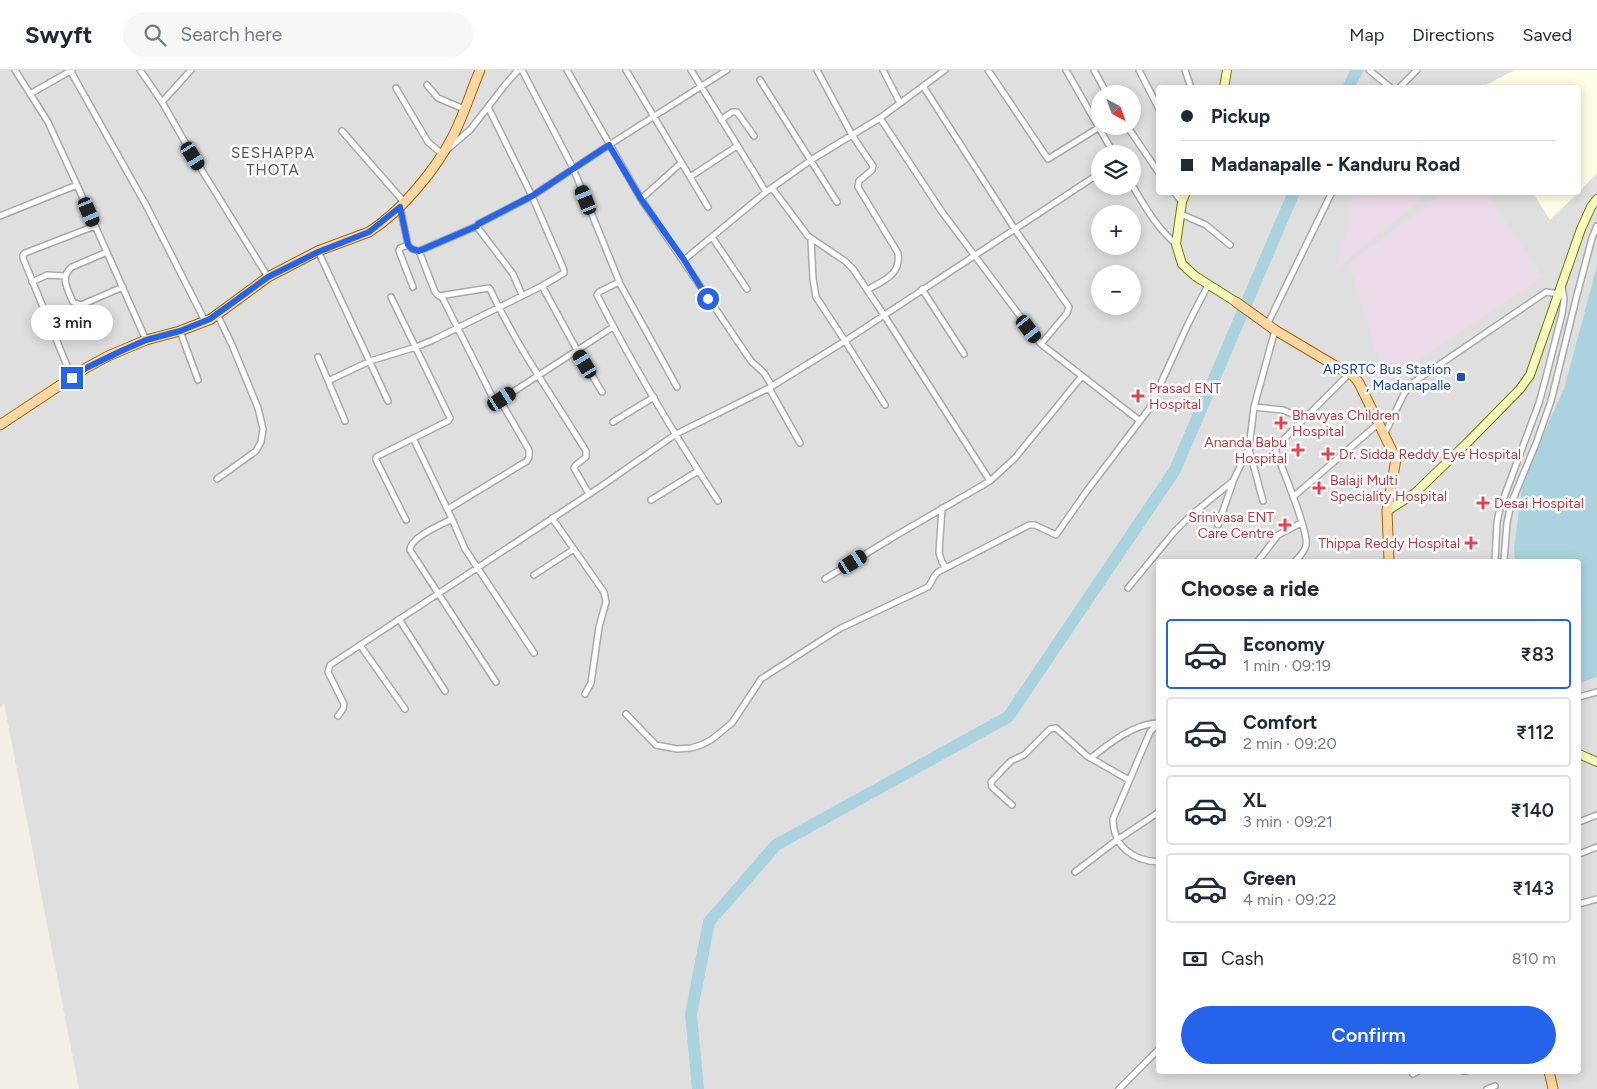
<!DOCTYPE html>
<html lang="en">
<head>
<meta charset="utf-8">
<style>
	:root { --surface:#fff; --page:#f6f6f7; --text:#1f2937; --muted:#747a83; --line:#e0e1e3; --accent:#2563eb }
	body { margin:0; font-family:Figtree,sans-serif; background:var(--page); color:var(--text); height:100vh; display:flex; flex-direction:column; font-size:19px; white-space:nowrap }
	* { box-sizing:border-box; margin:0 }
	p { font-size:16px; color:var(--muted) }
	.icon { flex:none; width:28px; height:28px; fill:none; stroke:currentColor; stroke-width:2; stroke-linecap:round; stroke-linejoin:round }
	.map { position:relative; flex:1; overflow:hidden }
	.drawer { position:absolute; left:1156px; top:489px; width:425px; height:515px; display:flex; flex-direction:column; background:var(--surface); border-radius:5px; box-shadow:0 2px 12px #0003 }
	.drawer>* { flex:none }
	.guide { position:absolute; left:1156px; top:15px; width:425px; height:110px; border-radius:5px; box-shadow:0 2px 12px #0003; display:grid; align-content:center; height:110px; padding:0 25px; background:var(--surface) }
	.needle { width:32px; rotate:139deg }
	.buttons { position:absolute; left:1091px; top:15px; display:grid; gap:10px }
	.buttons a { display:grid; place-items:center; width:50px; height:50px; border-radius:50%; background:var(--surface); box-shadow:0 2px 12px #0003; font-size:25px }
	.end { position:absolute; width:22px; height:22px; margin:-11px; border:6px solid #2563eb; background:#fff; box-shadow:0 0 0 2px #fff }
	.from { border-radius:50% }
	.bubble { position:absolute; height:35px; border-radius:18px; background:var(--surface); box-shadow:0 2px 12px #0003; font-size:16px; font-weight:600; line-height:35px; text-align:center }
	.car { position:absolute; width:15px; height:30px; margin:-15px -8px; border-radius:6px; box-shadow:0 0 4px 1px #0007; background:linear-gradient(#222 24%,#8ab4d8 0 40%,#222 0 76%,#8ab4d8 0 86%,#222 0) }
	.guide b { display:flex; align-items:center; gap:18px; height:48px; font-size:19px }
	.guide b+b { border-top:1px solid var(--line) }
	.guide i { width:12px; height:12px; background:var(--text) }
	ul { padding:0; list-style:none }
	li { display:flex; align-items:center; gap:15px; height:70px; margin:0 10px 8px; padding:0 15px; border:2px solid var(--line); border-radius:5px }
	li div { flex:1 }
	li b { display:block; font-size:19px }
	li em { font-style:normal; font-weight:600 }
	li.active { border-color:var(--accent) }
	li>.icon { width:45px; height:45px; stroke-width:1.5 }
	h2 { padding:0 25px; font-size:22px; line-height:60px }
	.pay { display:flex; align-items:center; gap:12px; height:55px; padding:0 25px; font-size:19px }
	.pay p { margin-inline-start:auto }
	.primary-button { display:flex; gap:10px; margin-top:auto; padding:10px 25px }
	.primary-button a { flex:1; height:58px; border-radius:30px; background:var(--accent); color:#fff; font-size:20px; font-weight:600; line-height:58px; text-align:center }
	header { display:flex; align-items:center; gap:30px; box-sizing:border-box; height:70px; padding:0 25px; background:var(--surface); border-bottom:1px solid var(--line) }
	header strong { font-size:24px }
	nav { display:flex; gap:28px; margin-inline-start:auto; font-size:18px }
	.search { width:350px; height:45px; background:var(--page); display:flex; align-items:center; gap:12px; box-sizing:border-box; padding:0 18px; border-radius:28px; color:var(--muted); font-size:19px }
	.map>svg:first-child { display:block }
	.residential { fill:#e0dfdf; fill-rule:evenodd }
	.industrial { fill:#ebdbe8 }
	.education { fill:#ffffe5 }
	.water { fill:#aad3df }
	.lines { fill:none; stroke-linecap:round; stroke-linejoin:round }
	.river { stroke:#aad3df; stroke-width:12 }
	.street-casing { stroke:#a9a9a9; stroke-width:8 }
	.secondary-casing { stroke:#707d05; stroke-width:10 }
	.primary-casing { stroke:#a06b00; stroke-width:11 }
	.street { stroke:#fff; stroke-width:5 }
	.secondary { stroke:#f7fabf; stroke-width:8 }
	.primary { stroke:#fcd6a4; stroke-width:9 }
	.route { stroke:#2563eb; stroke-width:6 }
	.transit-dot { fill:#1a4fb4; stroke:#fff; stroke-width:2 }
	.health-dot { fill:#e0444e; stroke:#fff; stroke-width:2 }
	.labels { text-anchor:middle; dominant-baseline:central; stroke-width:5; stroke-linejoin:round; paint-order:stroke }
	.transit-label { font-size:14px; fill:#164399; stroke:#fff; text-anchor:end }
	.health-label { font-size:14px; fill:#be3a42; stroke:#fff; text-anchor:start }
	.neighbourhood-label { font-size:15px; letter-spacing:1px; fill:#555; stroke:#fff }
</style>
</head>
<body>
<header>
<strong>Swyft</strong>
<div class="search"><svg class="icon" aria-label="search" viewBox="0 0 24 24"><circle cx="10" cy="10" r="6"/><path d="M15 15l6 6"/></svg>Search here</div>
<nav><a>Map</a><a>Directions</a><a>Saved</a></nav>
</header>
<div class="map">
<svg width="1597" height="1019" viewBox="0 0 1597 1019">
	<rect width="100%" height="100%" fill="#f2efe9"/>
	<!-- residential -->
	<path class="residential" d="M0,0h1597v1019h-1518l-75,-386 -4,5zM1159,18h420v104h-420zM1100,24h32v32h-32zM1100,84h32v32h-32zM1100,144h32v32h-32zM1100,204h32v32h-32zM1159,491h420v510h-420z"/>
	<!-- industrial -->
	<path class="industrial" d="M1446,122l40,1 56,84 -156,105 -37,-119z
		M1352,123h76l-93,77 14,-46z"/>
	<!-- education -->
	<path class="education" d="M1515,0h82v103l-18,19v-104l-97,-1z
		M1533,123h45l-28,27z"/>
	<!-- water -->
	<path class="water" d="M1597,196v411l-18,6v-122h-64l-1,-13 9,-69 41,-90z"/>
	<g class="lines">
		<!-- river -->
		<path class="river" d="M1348,18l9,-18
			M698,1019l-7,-75 18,-92 67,-77 232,-128 167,-247 119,-278"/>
		<defs>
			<path id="street" d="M15,0l33,52 29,63
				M70,0l77,137 58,114
				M140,0l22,32
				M191,0l-29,32 31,54 75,121
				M522,0l51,98 46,113v1l-20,10 -2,3c36,71 77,139 121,206
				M567,0l74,129
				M626,0l82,137
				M691,0l75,122 45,-32 69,-42 65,-48
				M817,0l35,65 21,31 -1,4 -13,11 -1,6 40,66c3,22 -14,27 -31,37
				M883,0l17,33
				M988,0l60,89 50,-31
				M1066,0l48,84
				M1094,0l13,24
				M1139,0l20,39
				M1185,0l6,18
				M1369,0l22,18
				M760,10l77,122
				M427,15l11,13 26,11
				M923,16l91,142 55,79 -2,6 -26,31
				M396,18l32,54 14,12
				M1399,18l18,-18
				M30,24l42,-24
				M880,48l62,94 99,132 99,77
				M721,50l11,-8h5l17,24
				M1127,56l32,47
				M342,61l62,71
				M448,79l22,-19 35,-45 13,-15
				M681,93l-40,36 110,162 13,12 8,13
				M690,107l47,-31
				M1132,115c14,23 24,42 44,59
				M772,118l36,48 37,25 8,8 31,46 106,166
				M1174,122l8,10
				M400,137l8,38 4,4 7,2 58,-25
				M1181,144l25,11 24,20
				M0,146l77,-31 69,155
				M712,167l35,52
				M811,170l2,39 3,18 29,44 40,64
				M408,175l-8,3 -1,3 14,36
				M318,181l70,150
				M419,181l16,41 4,4 50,-8 1,1c26,56 64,110 96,162v6l-10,8 -2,3 15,26
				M107,182l-35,15c-13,10 -4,23 1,35l8,3 42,-18
				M684,190l82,-68
				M32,212l15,-7 18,1
				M619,212l58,105
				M542,216l35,64 25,42
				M922,219l42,65
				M522,225l-9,-21 -35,-46v-4l54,-28 77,-51 118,-75
				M391,227l59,121 -2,3 -72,36v3l30,60
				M442,227l50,99 2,3 8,2
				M1268,253l64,-131
				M180,261l18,49
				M318,287l27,64
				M72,308l-49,-120v-3l2,-2 70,-27
				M328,311l42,-20 46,-14 17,-7 109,-54 22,-13v-3l-32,-74 -44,-89
				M769,318l31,55
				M1254,337l29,3 21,9
				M613,352l41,-25
				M1384,365l20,-41 7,-10 135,-92 13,2
				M413,368l39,81 13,30 69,104
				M1249,379l14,52
				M217,409l39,-28 5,-9 2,-13 -5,-21 -26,-63 -15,-31
				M1293,427l86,-74
				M651,430l47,-29
				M942,438l-3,45 3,9 4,6
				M448,439l79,-48 2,-4v-7l-25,-43 -2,-4v-4l111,-72
				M552,448l52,74 2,10 -7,25 -8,56 -6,11
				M452,449c-11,6 -42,18 -42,31l86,132
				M1218,455l15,-43
				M1258,491l20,-26 23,-12
				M1295,491c4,-4 10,-9 11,-16 3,-13 -24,-77 -30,-93v-5l73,-73
				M1495,491l2,-39 3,-14 39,-105 7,-26 16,-63 2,-15 -2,-12
				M1504,491l3,-38 4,-19 26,-63 14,-40 26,-106 15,-57 5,-12
				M534,505l40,-26
				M825,509l70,-43 95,-55 25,-23 67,-82
				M1128,518l47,-57 15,-15 43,-35 16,-33 5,-41 21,-77
				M399,549l46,72
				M360,575l45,64
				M1579,627l18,-5
				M626,644l30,31 21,4 14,-1 10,-3 10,-5 21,-17 29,-44 78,-50 89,-42c4,-4 4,-10 10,-15l91,-47h6l21,10 30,-43 63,-83 40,-87 19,-37
				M338,646l5,-7 1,-5 -16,-32 2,-7 273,-180 73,-51 93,-46 76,-47 255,-168
				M1159,652l-9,10 -37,87c0,27 20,42 46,43
				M1091,688c19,-15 42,-34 67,-35
				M1012,735l-20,-18 -1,-5 20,-21 13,-6 26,-26 6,-1 31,28 42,24
				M1579,752l18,-7
				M1579,784l18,-7
				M1075,802l42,-32 42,-28
				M1579,834l18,-5
				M1464,1001h3
				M1413,1004l5,-3
				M1119,1019l40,-40
				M1487,1019l8,-3"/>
			<path id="secondary" d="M1224,18l3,-18
				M1186,122l-4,10 -6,42 6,20 13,12 41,26
				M1387,441l28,-18 52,-50 53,-54 10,-14 51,-146 10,-22 6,-8
				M1579,684l18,8"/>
			<path id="primary" d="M1236,232l39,28 74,44 4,1 6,8 37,76 -9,52 2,50
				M0,355l86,-57 22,-12 38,-16 34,-9 31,-12 57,-42 50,-26 51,-19c33,-21 68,-64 85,-98 10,-20 17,-43 26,-64
				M1549,1001l4,18"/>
		</defs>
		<!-- street casing -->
		<use href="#street" class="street-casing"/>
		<!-- secondary casing -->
		<use href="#secondary" class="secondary-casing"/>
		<!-- primary casing -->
		<use href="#primary" class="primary-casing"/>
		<!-- street -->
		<use href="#street" class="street"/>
		<!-- secondary -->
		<use href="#secondary" class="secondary"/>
		<!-- primary -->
		<use href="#primary" class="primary"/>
	</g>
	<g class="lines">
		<!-- route -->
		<path class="route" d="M72,308l14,-10 35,-17 25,-11 34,-9 30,-12 58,-42 50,-25 51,-20 31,-25 8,38 4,4 7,2 58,-25 1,-2 54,-28 77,-51 32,54 43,61 24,39"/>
	</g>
	<!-- markers -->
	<rect class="transit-dot" x="1456" y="302" width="10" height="10" rx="2.5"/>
	<g class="health-dot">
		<path d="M1135.5 318.5h5v5h5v5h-5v5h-5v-5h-5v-5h5z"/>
		<path d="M1278.5 345.5h5v5h5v5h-5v5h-5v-5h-5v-5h5z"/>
		<path d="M1295.5 372.5h5v5h5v5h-5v5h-5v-5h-5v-5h5z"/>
		<path d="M1325.5 376.5h5v5h5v5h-5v5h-5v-5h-5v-5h5z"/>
		<path d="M1316.5 410.5h5v5h5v5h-5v5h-5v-5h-5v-5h5z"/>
		<path d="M1480.5 425.5h5v5h5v5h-5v5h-5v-5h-5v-5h5z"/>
		<path d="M1282.5 447.5h5v5h5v5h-5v5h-5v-5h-5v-5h5z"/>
		<path d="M1468.5 465.5h5v5h5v5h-5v5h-5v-5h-5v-5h5z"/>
	</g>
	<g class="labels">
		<!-- transit labels -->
		<g class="transit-label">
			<text x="1451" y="299">APSRTC Bus Station<tspan x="1451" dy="16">, Madanapalle</tspan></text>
		</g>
		<!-- health labels -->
		<g class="health-label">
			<text x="1149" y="318">Prasad ENT<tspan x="1149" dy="16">Hospital</tspan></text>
			<text x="1292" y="345">Bhavyas Children<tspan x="1292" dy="16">Hospital</tspan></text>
			<text x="1287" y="372" text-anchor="end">Ananda Babu<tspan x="1287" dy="16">Hospital</tspan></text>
			<text x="1339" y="384">Dr. Sidda Reddy Eye Hospital</text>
			<text x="1330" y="410">Balaji Multi<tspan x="1330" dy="16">Speciality Hospital</tspan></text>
			<text x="1494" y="433">Desai Hospital</text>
			<text x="1274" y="447" text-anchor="end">Srinivasa ENT<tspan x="1274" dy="16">Care Centre</tspan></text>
			<text x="1460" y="473" text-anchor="end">Thippa Reddy Hospital</text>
		</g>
		<!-- neighbourhood labels -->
		<g class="neighbourhood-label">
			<text x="273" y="83">SESHAPPA<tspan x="273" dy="17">THOTA</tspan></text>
		</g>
	</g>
</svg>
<div class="buttons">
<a><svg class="needle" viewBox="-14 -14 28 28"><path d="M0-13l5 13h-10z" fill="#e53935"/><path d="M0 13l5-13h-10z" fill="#747a83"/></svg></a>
<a><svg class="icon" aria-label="layers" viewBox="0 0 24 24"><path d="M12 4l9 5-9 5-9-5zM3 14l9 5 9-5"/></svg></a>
<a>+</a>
<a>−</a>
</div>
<i class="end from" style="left:708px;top:229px"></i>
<i class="end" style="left:72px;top:308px"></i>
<div class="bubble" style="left:31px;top:235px;width:82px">3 min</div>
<i class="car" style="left:193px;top:86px;rotate:148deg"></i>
<i class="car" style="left:586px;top:130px;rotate:338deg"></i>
<i class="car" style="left:89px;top:142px;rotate:157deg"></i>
<i class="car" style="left:1029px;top:259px;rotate:143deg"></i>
<i class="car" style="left:585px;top:294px;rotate:329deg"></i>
<i class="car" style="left:502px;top:329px;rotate:57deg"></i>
<i class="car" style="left:853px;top:492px;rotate:58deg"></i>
<div class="guide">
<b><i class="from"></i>Pickup</b>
<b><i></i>Madanapalle - Kanduru Road</b>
</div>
<section class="drawer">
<h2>Choose a ride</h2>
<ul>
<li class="active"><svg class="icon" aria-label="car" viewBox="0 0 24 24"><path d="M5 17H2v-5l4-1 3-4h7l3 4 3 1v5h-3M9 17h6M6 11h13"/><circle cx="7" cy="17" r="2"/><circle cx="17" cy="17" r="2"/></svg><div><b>Economy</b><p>1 min · 09:19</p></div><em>₹83</em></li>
<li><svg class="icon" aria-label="car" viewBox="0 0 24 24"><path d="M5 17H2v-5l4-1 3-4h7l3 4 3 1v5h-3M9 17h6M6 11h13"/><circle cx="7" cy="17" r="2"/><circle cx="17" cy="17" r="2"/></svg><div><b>Comfort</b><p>2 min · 09:20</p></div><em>₹112</em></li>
<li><svg class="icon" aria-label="car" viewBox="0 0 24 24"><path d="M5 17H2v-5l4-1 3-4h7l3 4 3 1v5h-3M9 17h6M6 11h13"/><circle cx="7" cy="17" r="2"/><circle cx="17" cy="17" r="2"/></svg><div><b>XL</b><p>3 min · 09:21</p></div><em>₹140</em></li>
<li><svg class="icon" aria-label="car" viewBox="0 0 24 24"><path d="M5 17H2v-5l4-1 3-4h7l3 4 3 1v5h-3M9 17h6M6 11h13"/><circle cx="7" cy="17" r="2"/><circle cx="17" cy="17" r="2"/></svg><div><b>Green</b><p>4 min · 09:22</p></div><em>₹143</em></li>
</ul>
<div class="pay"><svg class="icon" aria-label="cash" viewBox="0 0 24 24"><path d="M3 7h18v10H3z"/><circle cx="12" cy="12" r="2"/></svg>Cash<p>810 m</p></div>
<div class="primary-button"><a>Confirm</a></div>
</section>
</div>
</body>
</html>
